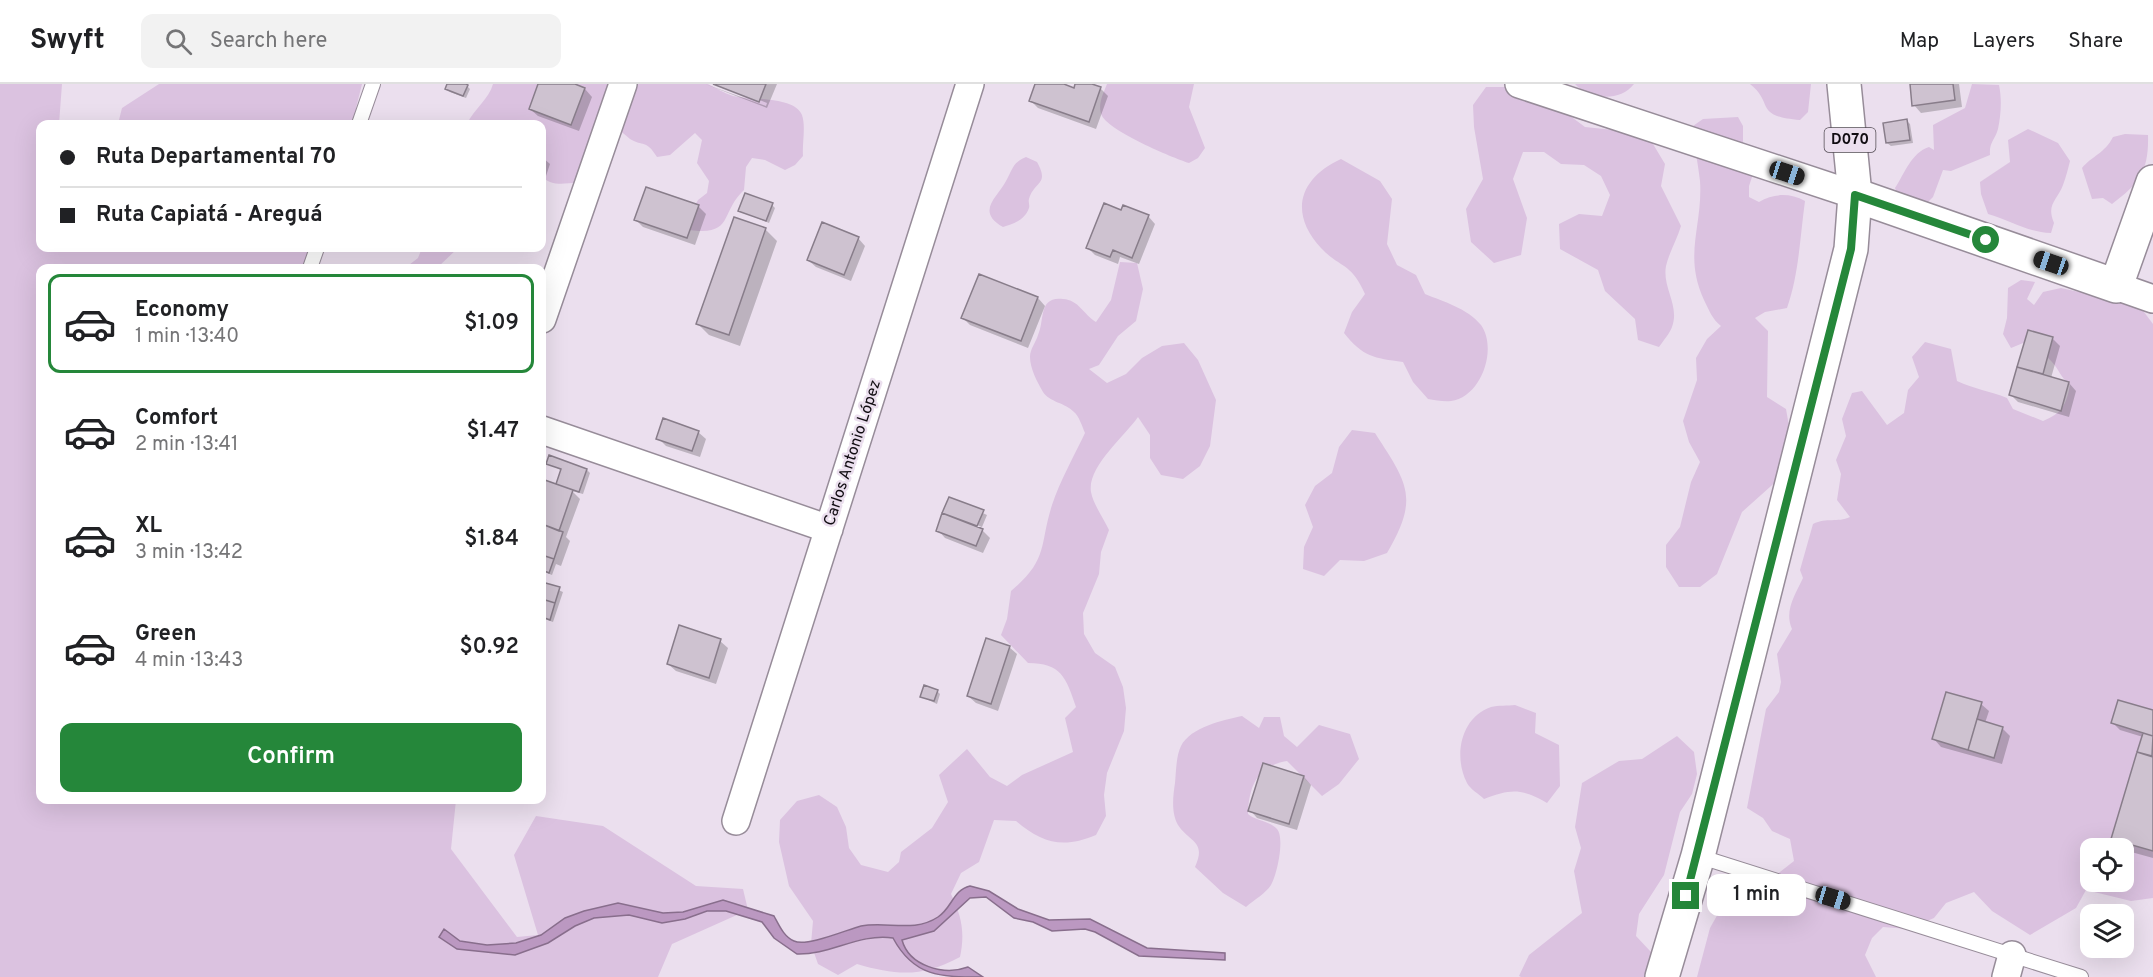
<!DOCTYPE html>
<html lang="en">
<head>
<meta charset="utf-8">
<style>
	:root { --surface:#fff; --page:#f2f2f2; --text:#202124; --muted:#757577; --line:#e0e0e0; --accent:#25873a }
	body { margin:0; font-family:Overpass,sans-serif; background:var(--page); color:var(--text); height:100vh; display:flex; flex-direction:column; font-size:22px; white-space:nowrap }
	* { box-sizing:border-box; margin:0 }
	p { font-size:20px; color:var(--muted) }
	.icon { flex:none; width:33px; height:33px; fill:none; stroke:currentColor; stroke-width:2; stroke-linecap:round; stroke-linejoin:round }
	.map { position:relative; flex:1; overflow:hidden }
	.drawer { position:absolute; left:36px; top:180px; width:510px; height:540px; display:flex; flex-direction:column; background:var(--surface); border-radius:12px; box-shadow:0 6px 24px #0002 }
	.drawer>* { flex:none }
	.top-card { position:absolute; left:36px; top:36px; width:510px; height:132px; border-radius:12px; box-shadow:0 6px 24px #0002; display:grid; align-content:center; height:132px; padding:0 24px; background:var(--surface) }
	.tools { position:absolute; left:2080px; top:754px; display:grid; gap:12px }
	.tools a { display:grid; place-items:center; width:54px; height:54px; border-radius:12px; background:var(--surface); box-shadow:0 6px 24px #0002; font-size:30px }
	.end { position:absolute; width:27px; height:27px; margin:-14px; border:8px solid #25873a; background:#fff; box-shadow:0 0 0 3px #fff }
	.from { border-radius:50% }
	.bubble { position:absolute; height:42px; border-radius:12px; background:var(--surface); box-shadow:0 6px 24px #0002; font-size:20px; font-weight:600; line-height:42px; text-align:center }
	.car { position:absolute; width:18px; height:36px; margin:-18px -9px; border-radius:8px; box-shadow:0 0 4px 2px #0007; background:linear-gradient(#222 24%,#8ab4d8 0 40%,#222 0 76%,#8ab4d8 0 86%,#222 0) }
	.top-card b { display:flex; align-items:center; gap:21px; height:57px; font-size:22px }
	.top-card b+b { border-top:2px solid var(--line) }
	.top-card i { width:15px; height:15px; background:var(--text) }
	ul { padding:10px 0 0; list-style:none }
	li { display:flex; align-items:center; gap:18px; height:99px; margin:0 12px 9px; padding:0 12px; border:3px solid transparent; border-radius:12px }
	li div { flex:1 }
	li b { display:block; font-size:22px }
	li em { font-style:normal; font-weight:600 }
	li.active { border-color:var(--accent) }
	li>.icon { width:54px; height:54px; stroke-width:1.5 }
	.primary-button { display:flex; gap:12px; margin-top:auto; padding:12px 24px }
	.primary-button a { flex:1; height:69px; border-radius:12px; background:var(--accent); color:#fff; font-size:24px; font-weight:600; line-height:69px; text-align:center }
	header { display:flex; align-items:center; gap:36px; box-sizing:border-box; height:84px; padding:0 30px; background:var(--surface); border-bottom:2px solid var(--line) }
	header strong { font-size:28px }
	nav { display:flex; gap:33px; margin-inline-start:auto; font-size:21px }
	.search { width:420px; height:54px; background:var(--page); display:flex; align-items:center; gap:15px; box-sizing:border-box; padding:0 21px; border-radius:12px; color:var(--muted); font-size:22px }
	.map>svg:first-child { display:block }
	.green { fill:#dbc2e0; fill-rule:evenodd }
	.water { fill:#bb98c1; stroke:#886e8c; stroke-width:1.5 }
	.shadow { fill:#0003 }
	.building { fill:#cec2d0; stroke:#887d8a; stroke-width:1.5 }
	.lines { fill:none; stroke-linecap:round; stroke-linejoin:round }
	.lane-casing { stroke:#978c99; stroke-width:16 }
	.street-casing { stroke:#978c99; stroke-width:30 }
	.secondary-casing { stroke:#978c99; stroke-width:36 }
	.primary-casing { stroke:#978c99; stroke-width:36 }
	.lane { stroke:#fff; stroke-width:14 }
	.street { stroke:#fff; stroke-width:27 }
	.secondary { stroke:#fff; stroke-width:33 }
	.primary { stroke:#fff; stroke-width:33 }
	.route { stroke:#25873a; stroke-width:8 }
	.labels { text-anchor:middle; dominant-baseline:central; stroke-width:5; stroke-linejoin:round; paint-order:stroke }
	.shield { fill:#ebdfee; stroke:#524b53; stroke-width:1.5 }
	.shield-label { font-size:15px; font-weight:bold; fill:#100c11 }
	.street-label { font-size:16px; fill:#100c11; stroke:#ebdfee }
</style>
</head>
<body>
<header>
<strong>Swyft</strong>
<div class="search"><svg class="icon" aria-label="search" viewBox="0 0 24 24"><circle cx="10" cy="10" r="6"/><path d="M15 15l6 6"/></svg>Search here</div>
<nav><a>Map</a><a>Layers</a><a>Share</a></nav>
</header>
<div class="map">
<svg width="2153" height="893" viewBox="0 0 2153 893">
	<rect width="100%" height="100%" fill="#ebdfee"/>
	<!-- green -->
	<path class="green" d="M0,0h62l-3,40h-19v124h277l-7,20h-270v532h416l-5,49 66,88 21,-2 -24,-80 22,-39 67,10 93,60 47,3 5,21 -76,34 -14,33h-658z
		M159,0h203l-6,24 5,16h-243l4,-16z
		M493,0h215c8,4 16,9 25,12 17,4 62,0 69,19 4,12 0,28 1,41l-8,9 -10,5 -20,-10 -13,-2 -6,9 -2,23c-24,22 -10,46 -54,40l-4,-9 12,-21 9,-7 2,-12 -12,-18 5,-23 -7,-7 -25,22 -13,2c-11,-18 -14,-10 -27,-18 -5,-4 -10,-9 -15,-12l-38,56c-13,0 -26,4 -35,-7v-52h-75c7,-15 22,-25 26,-40z
		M1107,0h87l-5,23 16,41 -7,10 -9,5c-18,-6 -78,-31 -87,-47 -5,-10 1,-22 5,-32z
		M1575,0h59c-14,18 -44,16 -59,0z
		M1750,0h61l-3,28 -8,8c-47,-4 -25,-16 -50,-36z
		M1972,0l27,1c3,14 2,30 -1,44 -3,11 -9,13 -8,26l-39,16 -8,-1 -10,27 -8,8 -26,-6 -4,-11c10,-15 16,-35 34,-41l5,3 -1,-25 32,-17z
		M1486,3h20l44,14 35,26 48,5 20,12 12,20 -4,22 20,40c-4,13 -12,27 -15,40 -4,22 14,39 6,61 -2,6 -9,14 -13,20l-21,-7 -3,-21 -30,-28 -7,-21 -38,-21 -1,-25 20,-10 23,2 8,-21 -9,-19 -17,-11 -23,-1 -17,-12h-21l-10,27 14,39 -6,37 -27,8 -23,-21 -5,-33 17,-30 -9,-52 -1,-22z
		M1738,33l5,9v22l13,17 -7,21v11l10,5c15,-9 31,-9 46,-1 -5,36 -6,73 -18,107l-22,4 -10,6 13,13 -1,66 19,12 7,40 -4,21 -47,42 -25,62 -17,13h-21l-13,-20v-22l14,-18 11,-45 9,-20 -11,-20 -6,-21 14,-41 -1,-22 11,-19 14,-13c-9,-7 -12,-16 -17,-26 -21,-45 -1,-74 -4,-119 -2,-18 -6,-36 -7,-55l10,-7z
		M2028,45l30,14 12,18c-2,8 -4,16 -7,24 -6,16 -17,19 -9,38l-3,10c-24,-1 -39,-12 -63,-19l-7,-20 -1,-12 30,-20 -2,-22z
		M2125,50l23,1c1,35 -8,48 -36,69l-9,-6 -11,1 -10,-31c10,-12 23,-15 31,-31z
		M1026,73l11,5c13,23 -3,19 -8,37 -1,3 1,6 0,9 -4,12 -16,16 -26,19 -28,-16 -5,-30 3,-46 7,-12 6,-18 20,-24z
		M1341,75l39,22 12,18 -5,45 10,21 19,10 9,19c19,8 42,14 56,31 17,24 0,72 -30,76 -7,1 -16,-1 -23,-2l-15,-17 -10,-20c-29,-4 -40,-5 -59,-29l8,-21 13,-18c-14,-32 -24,-25 -44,-46 -33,-36 -21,-70 20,-89z
		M422,164h36l-21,20h-32l13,-10z
		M1120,178l17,1 6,26 -7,32 -18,15 -19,29 -10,4 18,14 19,-9 16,-16 20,-12 22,-3 14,17 18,40 -6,46 -10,20 -17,13 -22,-4 -11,-17v-23l-12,-18c-14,20 -51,50 -47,75 2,12 13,27 18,38l-8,22 -2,22 -16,39 1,21 11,19 20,14 8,20 3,21 -2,23 -17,42 -3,22 2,21 -10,19c-33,14 -54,8 -80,-14l-22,-1 -15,42 -18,11 -10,21c11,23 14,39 9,63 -37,20 -62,19 -103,7l-19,11 -20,-11 -7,-20 2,-23 -24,-35 -10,-44 1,-22 17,-19 22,-6 18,12 9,20 3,21 12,17 27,7 11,-10 2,-10 31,-24 16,-26 -9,-27 28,-26 23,28 17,9 15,-11 51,-23 -8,-34 11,-11c-10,-30 -15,-44 -48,-44l-27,-28 6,-16 4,-28c38,-32 28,-45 41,-86 8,-24 22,-49 33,-72 -3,-7 -6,-17 -11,-21 -8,-9 -25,-10 -31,-20 -6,-10 -13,-24 -13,-35 0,-8 6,-15 8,-22 7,-15 0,-39 25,-36 16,1 20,15 33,23l15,-22z
		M2021,196l14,2 -8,17 7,6 9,-13 18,-4 18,4 18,-1 44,17 12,16v574l-22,3 -45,-11 -10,18 -46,27 -38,-24 -18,-19 -28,11 -12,15 -26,11 -25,-2 -11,11 -7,17 11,22h-179l13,-49 9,-16 -2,-22 13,-17 46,2 18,-14 -4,-22 -18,-8 -9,-13 -16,-10 19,-99 13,-17 2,-10 -4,-28 15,-25c-8,-18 3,-34 11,-51l-3,-8 13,-46c14,-7 24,-1 37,-7l-13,-17 4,-26 -5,-14 10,-24 -4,-17 10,-26 10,-2 25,34 17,-12 4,-23 11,-13 -7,-20 13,-15 26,7 6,32c17,8 33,10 50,17l6,11 30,12c19,-8 23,-15 27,-36 -10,-8 -11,-16 -18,-23 -8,-9 -12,-12 -19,-23l-22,9 -8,-14 4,-16 1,-30zM2091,765h33v33h-33z
		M1352,346l23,3c32,50 45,64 12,120l-23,8 -24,-1 -16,16 -21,-7 1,-22 9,-20 -8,-22 10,-19 17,-13 7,-26z
		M1515,621l21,8 -1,20 24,12 1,41 -13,17c-26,-15 -36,-14 -63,-4 -5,-5 -14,-10 -17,-16 -14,-27 -6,-66 24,-76 7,-2 17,-1 24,-2z
		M1242,632l17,12 5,-11h16l4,19 13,11 22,-22 31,9 9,25 -20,25 -17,12 -35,-35c-30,5 -38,25 -39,53 8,7 22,7 29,15 8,9 0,46 -6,56 -5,8 -17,15 -25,22l-23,-14 -28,-26c12,-26 -6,-25 -17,-42 -7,-12 -5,-29 -3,-42 1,-10 1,-27 6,-37 10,-19 42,-26 61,-30z
		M1677,652l17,16 3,22 -5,20 -12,18 -16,63 -25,39 -3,22 15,16 8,21 -2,4h-136l-2,-1 10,-21 53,-42 -8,-42 7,-23 -6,-21 7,-44 37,-22 23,-2z"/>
	<!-- water -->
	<path class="water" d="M970,802l19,5 29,18 31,11 41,-1 57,29 78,5v7l-86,-4 -44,-24 -10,-3 -33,2 -19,-9 -19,-4 -28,-21 -16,1 -36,33 -32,9c7,26 42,36 66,27l15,10c-43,0 -69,0 -90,-39 -34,-5 -63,17 -96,16l-23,-16 -12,-16 -36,-11h-19l-22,8 -23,4 -33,-8 -35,3 -19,8 -27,17 -33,12 -58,-6 -18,-12 5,-8 16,12 27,4 29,-2 25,-8 24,-17 19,-7 34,-8 45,10 20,-1 40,-12 51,16c5,9 10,21 20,25 13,6 52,-11 67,-15 26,-5 53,7 77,-9 14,-9 15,-27 32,-31z"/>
	<!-- shadow -->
	<path class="shadow" d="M448,0l19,2 3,3 -4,9 -16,-6 -3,-3z
		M540,0h31l14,5 7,8 -13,34 -41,-15 -8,-7z
		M705,0l61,22 1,-3 -50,-19h60l-10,24z
		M1037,0h22l16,5 2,-5h11l12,4 8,8 -12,33 -58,-21 -7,-7z
		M1911,0h48l3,23 -41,6 -7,-8z
		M1907,37l3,3 3,19 -22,3 -4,-3z
		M542,73l8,7 -8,24z
		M772,121l3,3 -6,15 -29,-12z
		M698,122l8,8 -11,31 -52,-18 -7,-7z
		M1122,128l26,4 7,8 -16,40 -19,-7 -2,7 -23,-9 -7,-7z
		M765,145l12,12 -37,105 -31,-11 -11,-11z
		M858,154l7,8 -14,35 -35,-14 -8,-7z
		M458,180l13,4h-14z
		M979,192l59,22 7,8 -17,42 -58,-23 -7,-7z
		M2029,248l23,6 8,8 -9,32 18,5 7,8 -7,26 -51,-15 -7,-7z
		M698,348l8,7 -6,18 -34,-11 -8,-8z
		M548,379l39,7 3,3 -7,21 -11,-3 8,8 -14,38 4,4 -9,25 -5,-2 -4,11 -10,-4v-91l15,6 5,-15z
		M950,414l37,17 -5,12 -36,-14v3l36,14 8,8 -7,15 -38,-15 -7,-8z
		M542,499l21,9 -10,30 -11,-4z
		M720,557l8,7 -12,36 -40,-13 -8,-7z
		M1009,563l8,7 -19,57 -22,-8 -8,-7z
		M937,607l3,3 -3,10 -15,-7z
		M1981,620l8,7 -4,12 17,5 8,8 -8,28 -61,-17 -7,-8z
		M2153,627v147l-29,-8 -11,-12 30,-101 -23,-7 -7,-7z
		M1304,693l7,8 -14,45 -40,-12 -7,-8z"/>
	<!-- building -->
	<path class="building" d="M447,0h19l2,1 -5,11 -18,-7z
		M538,0h37l10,4 -14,37 -42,-16z
		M713,0h53l-7,18z
		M1035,0h29l10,4 1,-4h17l9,3 -12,35 -60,-21z
		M1910,0h43l2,16 -43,6z
		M1907,35l3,21 -24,3 -3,-20z
		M646,103l53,18 -12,33 -53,-18z
		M745,109l28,10 -7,18 -28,-10z
		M1104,119l17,7 2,-5 26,10 -17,43 -19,-8 -3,7 -24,-9z
		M734,133l32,11 -37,107 -33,-11z
		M822,138l37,15 -15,38 -37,-15z
		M979,190l59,23 -17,44 -60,-23z
		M2028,246l25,7 -10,37 -26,-7z
		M2017,283l52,15 -8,29 -52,-16z
		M663,334l36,13 -7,20 -36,-12z
		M549,371l38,14 -8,23 -23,-8 5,-15 -15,-5z
		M542,395l31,11 -14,41 -17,-7z
		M949,413l35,13 -7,16 -35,-13z
		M942,429l41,16 -7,17 -40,-15z
		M542,440l21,8 -9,27 -12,-4z
		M542,471l12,4 -5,14 -7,-3z
		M542,498l18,5 -5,16 -13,-4z
		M542,515l13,4 -5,17 -8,-3z
		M679,541l42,14 -12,39 -42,-14z
		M986,554l24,8 -19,58 -24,-8z
		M924,601l14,5 -4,11 -14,-4z
		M1946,608l36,10 -14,48 -36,-11z
		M2118,616l35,10v26l-42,-13z
		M1977,635l26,8 -9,31 -26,-8z
		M2143,649l10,3 -1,20 -15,-4z
		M2137,668l16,5v94l-42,-12z
		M1263,679l41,13 -15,48 -41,-13z"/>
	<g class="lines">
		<defs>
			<path id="lane" d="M359,40l14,-40
				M310,184l7,-20
				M1698,772l383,121"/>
			<path id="street" d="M1519,0l336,111
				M2116,202l37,13
				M542,235l81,-235
				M542,346l287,99
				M736,737l234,-737
				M2006,893l6,-22"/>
			<path id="secondary" d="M1855,111l261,91 37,-104"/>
			<path id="primary" d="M1662,893l36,-121 153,-607 4,-54 -11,-111"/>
		</defs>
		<!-- lane casing -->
		<use href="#lane" class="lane-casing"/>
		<!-- street casing -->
		<use href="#street" class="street-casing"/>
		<!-- secondary casing -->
		<use href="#secondary" class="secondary-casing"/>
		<!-- primary casing -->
		<use href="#primary" class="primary-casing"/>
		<!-- lane -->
		<use href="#lane" class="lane"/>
		<!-- street -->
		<use href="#street" class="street"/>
		<!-- secondary -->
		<use href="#secondary" class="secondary"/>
		<!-- primary -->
		<use href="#primary" class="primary"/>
	</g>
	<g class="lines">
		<!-- route -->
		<path class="route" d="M1686,812l165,-647 4,-54 131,45"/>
	</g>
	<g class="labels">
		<!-- shield labels -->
		<rect class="shield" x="1824.5" y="44" width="51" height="24" rx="4.5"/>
		<g class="shield-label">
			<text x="1850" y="56">D070</text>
		</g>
		<!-- street labels -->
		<g class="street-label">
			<text transform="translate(853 369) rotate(-72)">Carlos Antonio López</text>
		</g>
	</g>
</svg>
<div class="tools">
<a><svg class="icon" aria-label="locate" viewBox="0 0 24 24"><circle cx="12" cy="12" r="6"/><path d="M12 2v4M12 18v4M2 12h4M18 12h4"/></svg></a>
<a><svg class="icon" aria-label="layers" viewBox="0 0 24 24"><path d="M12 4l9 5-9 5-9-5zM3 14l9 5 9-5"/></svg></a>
</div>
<i class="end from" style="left:1986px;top:156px"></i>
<i class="end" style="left:1686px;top:812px"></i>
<div class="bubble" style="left:1707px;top:790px;width:99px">1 min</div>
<i class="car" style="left:1787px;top:89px;rotate:108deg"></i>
<i class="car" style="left:2051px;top:179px;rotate:289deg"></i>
<i class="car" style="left:1833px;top:814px;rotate:107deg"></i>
<div class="top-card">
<b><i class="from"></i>Ruta Departamental 70</b>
<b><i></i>Ruta Capiatá - Areguá</b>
</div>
<section class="drawer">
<ul>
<li class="active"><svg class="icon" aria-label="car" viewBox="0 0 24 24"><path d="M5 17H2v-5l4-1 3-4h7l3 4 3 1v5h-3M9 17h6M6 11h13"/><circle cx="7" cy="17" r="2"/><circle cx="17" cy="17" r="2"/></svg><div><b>Economy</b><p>1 min · 13:40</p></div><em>$1.09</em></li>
<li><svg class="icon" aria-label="car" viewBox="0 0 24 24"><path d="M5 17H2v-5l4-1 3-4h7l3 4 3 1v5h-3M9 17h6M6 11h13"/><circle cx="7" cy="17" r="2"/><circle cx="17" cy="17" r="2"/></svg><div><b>Comfort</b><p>2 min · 13:41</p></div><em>$1.47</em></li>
<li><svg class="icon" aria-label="car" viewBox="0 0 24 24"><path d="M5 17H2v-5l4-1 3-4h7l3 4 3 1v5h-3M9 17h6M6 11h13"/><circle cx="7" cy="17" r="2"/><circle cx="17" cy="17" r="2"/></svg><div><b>XL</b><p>3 min · 13:42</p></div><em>$1.84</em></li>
<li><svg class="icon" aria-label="car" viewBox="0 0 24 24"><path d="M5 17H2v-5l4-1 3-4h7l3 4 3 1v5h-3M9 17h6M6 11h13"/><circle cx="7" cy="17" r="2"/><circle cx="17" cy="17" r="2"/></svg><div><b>Green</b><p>4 min · 13:43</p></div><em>$0.92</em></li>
</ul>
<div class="primary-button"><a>Confirm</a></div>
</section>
</div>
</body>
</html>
